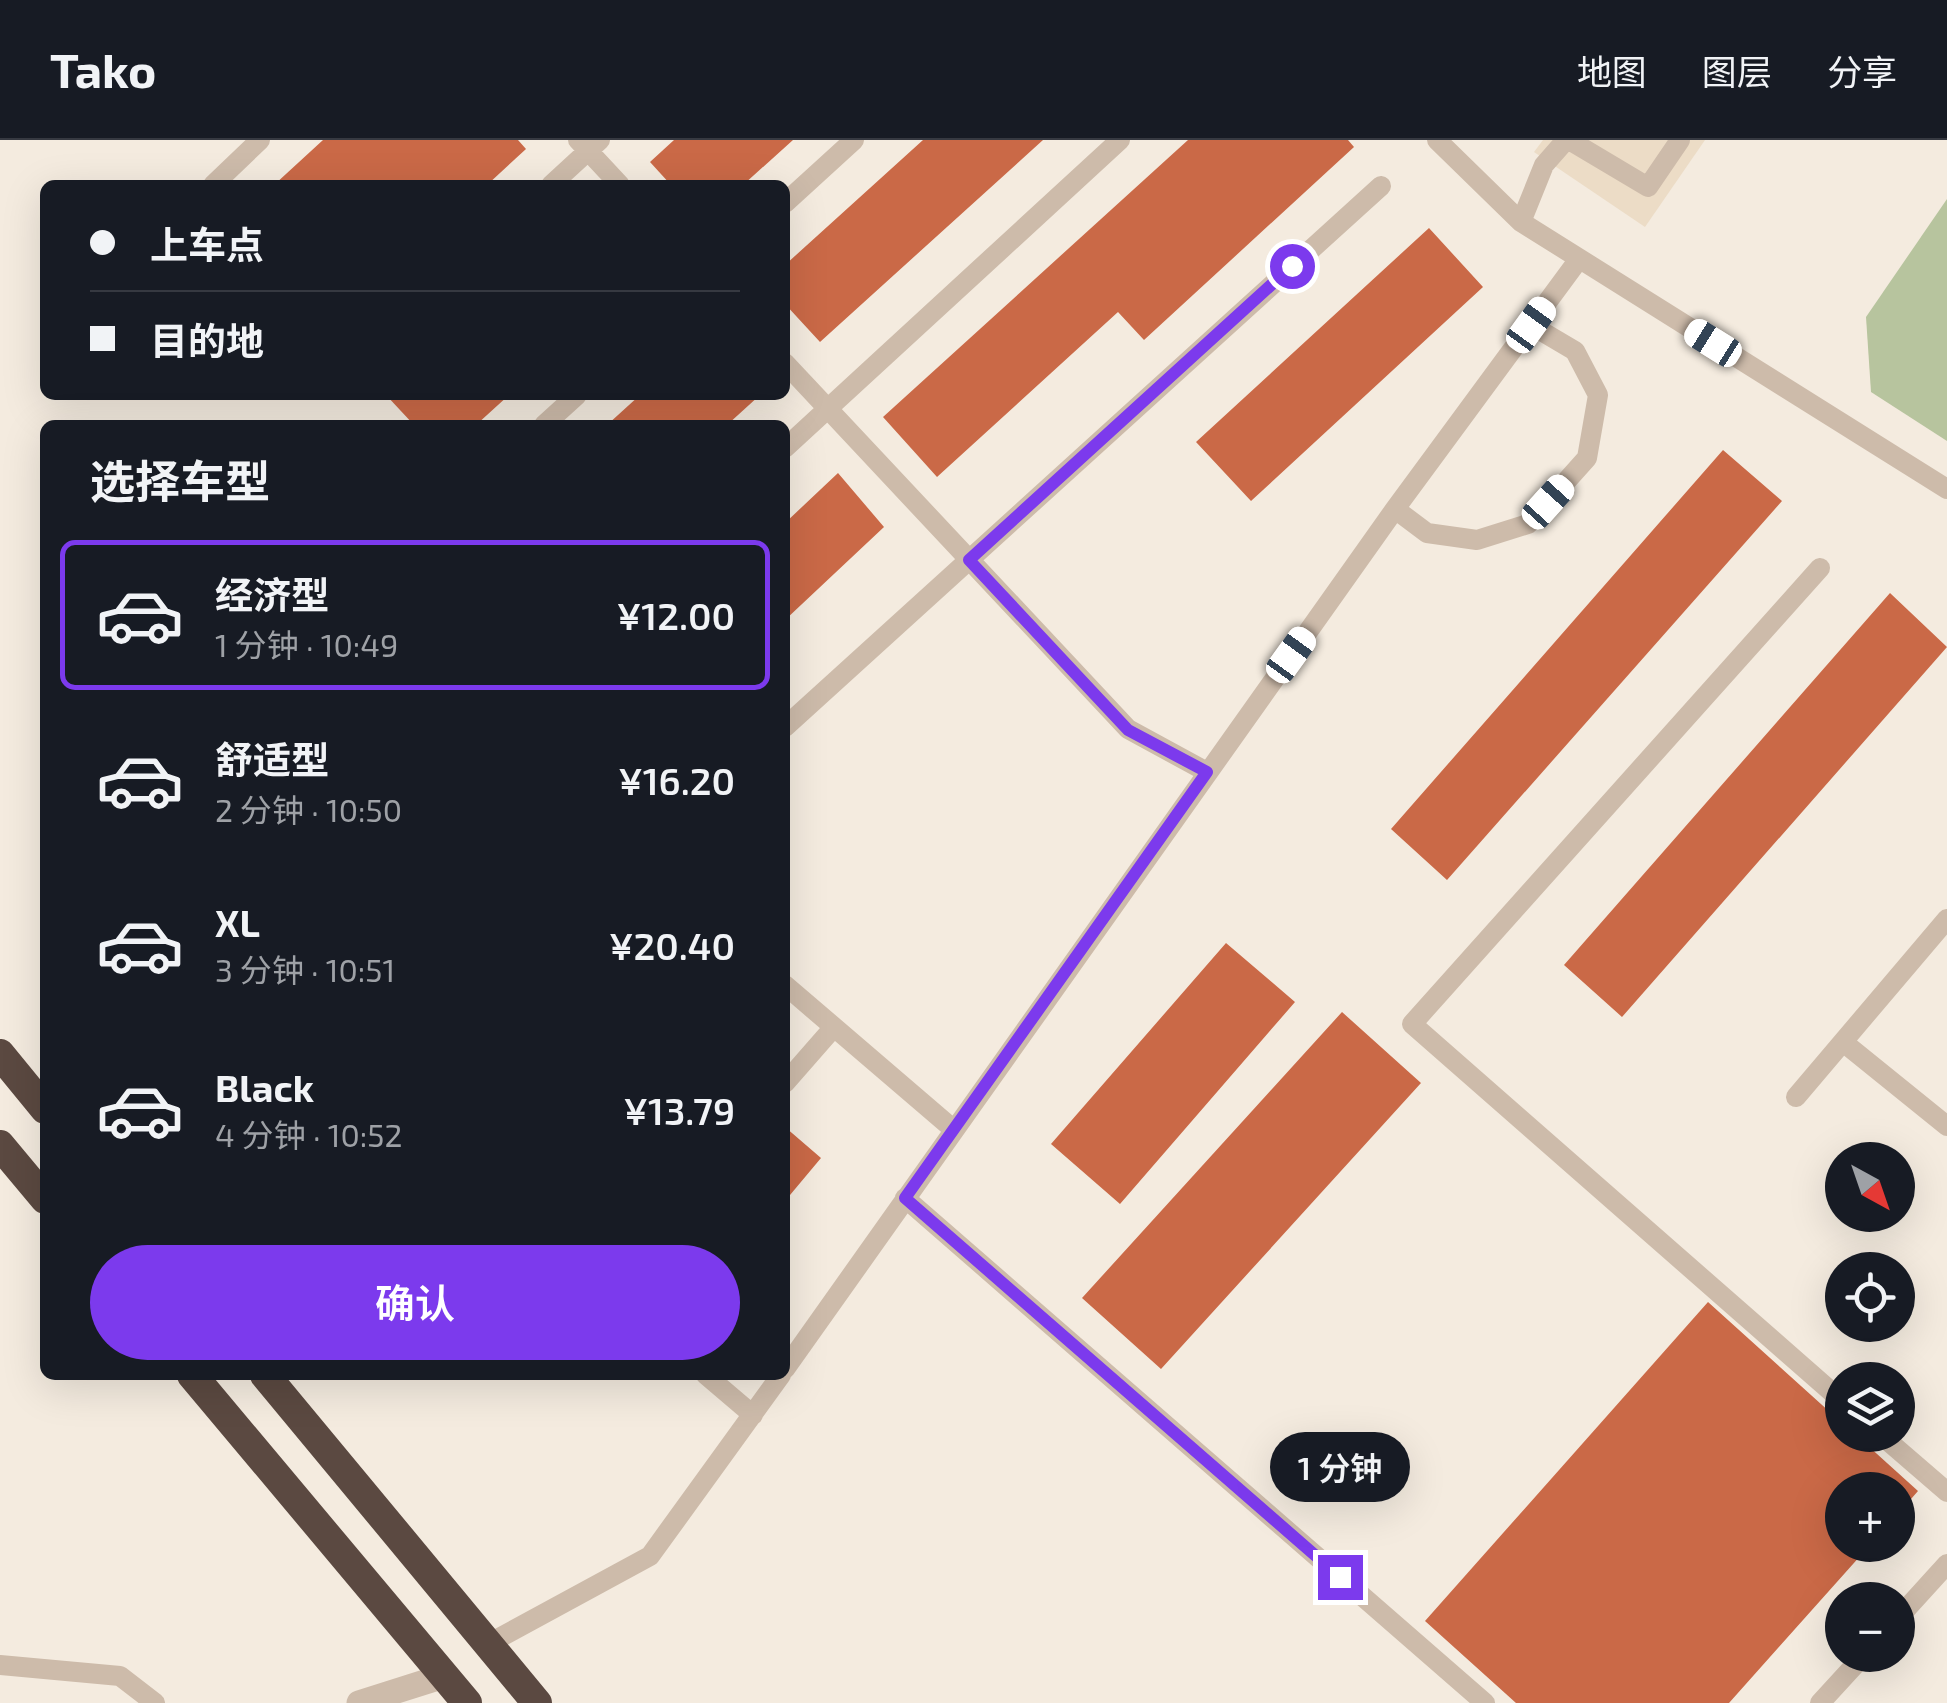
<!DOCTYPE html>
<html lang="zh">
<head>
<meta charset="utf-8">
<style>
	:root { --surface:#171b24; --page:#242831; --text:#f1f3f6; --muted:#9ea1a6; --line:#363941; --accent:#7c3aed }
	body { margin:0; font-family:"Exo 2","Noto Sans SC",sans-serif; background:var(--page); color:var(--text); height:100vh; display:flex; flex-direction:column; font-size:38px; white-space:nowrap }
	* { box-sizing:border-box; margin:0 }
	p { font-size:32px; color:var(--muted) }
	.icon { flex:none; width:55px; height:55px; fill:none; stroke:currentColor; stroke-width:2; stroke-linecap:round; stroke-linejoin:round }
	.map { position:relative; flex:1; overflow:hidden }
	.drawer { position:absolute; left:40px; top:280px; width:750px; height:960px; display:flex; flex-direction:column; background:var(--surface); border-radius:15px; box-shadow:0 10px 40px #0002 }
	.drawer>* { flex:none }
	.top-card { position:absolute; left:40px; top:40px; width:750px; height:220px; border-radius:15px; box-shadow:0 10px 40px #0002; display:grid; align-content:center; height:220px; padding:0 50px; background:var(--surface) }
	.needle { width:65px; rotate:140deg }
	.fabs { position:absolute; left:1825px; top:1002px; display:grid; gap:20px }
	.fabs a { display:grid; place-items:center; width:90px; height:90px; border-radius:50%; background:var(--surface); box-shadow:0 10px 40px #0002; font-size:50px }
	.end { position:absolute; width:45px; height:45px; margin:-22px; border:12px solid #7c3aed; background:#fff; box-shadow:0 0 0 5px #fff }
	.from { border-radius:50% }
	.bubble { position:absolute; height:70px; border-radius:35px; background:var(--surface); box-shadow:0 10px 40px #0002; font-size:32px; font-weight:600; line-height:70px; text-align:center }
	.car { position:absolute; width:30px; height:60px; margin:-30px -15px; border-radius:12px; box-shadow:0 0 8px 2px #0007; background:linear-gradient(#fff 24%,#345 0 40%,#fff 0 76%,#345 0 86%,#fff 0) }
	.top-card b { display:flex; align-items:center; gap:35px; height:95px; font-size:38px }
	.top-card b+b { border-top:2px solid var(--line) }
	.top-card i { width:25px; height:25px; background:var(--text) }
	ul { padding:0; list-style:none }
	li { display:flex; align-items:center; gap:30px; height:150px; margin:0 20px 15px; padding:0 30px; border:5px solid transparent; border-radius:15px }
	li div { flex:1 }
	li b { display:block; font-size:38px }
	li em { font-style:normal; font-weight:600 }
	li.on { border-color:var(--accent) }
	li>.icon { width:90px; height:90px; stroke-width:1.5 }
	h2 { padding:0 50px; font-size:45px; line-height:120px }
	.cta { display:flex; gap:20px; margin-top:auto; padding:20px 50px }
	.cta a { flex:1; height:115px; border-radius:60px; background:var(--accent); color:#fff; font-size:40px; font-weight:600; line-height:115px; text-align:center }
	header { display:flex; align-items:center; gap:60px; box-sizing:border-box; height:140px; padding:0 50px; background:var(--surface); border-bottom:2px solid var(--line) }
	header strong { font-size:48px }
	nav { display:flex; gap:55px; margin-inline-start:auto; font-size:35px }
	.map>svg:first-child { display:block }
	.green { fill:#b7c49e }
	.plaza { fill:#ecdcc6 }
	.building { fill:#ca6947 }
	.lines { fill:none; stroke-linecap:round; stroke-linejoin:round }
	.lane { stroke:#cdbbaa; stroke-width:20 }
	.street { stroke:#cdbbaa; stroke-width:25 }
	.highway { stroke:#5b4941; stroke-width:30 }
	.route { stroke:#7c3aed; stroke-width:12 }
</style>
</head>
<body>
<header>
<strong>Tako</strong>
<nav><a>地图</a><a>图层</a><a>分享</a></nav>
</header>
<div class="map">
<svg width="1947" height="1563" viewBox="0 0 1947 1563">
	<rect width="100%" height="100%" fill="#f4ebdf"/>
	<!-- green -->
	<path class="green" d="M1947,59v242l-76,-49 -5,-75z"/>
	<!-- plaza -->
	<path class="plaza" d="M1543,0h162l-60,87 -111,-75z"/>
	<!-- building -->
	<path class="building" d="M323,0h195l8,9 -39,36h-213z
		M674,0h119l-50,45h-72l-21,-23z
		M923,0h120l-223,202 -35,-38v-39z
		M1188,0h160l6,7 -210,193 -26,-28 -181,165 -54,-60z
		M1429,88l54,59 -232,214 -55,-59z
		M386,255h123l-33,30h-62z
		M640,255h120l-33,30h-120z
		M1723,310l59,51 -335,379 -56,-51z
		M838,333l46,54 -99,93v-97z
		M1890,453l57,54 -325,370 -58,-52z
		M1226,803l69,59 -175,202 -69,-60z
		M1342,872l79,71 -260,286 -79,-71z
		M785,987l36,31 -36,43z
		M1708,1162l134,121v12h14l62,56 -20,23v-24h-56v55h28l-141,158h-213l-91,-82z"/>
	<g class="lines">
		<!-- lane -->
		<path class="lane" d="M578,0l42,45
			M1437,0l84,82 426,267
			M1569,0l79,47 32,-47
			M213,45l47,-45
			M551,45l49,-45
			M785,63l69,-63
			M1521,82l23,-57 22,-25
			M785,223l343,366 79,43
			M544,285l33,-30
			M785,308l335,-308
			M1395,369l32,24 50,7 51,-16 59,-66 11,-63 -23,-44 -44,-26
			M1820,428l-408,456 430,377
			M785,587l596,-541
			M785,845l168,144
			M1843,902l104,84
			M785,943l49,-56
			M1796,957l151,-178
			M905,1058l580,505
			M785,1229l610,-860 184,-250
			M706,1235l47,40
			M1881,1295l66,57
			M1898,1478l49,-54
			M488,1504l162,-88 131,-181
			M0,1525l120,11 35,27
			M1820,1563l44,-48"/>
		<!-- street -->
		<path class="street" d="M359,1563l85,-27"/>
		<!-- highway -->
		<path class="highway" d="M0,914l45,55
			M0,1005l45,54
			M192,1235l275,328
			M265,1235l272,328"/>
	</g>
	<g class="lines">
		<!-- route -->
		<path class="route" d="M1292,126l-323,294 159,170 79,42 -302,426 435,379"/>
	</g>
</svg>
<div class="fabs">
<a><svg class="needle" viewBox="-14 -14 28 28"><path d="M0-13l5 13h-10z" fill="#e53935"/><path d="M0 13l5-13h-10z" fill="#9ea1a6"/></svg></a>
<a><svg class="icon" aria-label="locate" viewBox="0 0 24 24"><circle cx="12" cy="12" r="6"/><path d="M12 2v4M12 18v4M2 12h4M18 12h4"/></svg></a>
<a><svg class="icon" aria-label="layers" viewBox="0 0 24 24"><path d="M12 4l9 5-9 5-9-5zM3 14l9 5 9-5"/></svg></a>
<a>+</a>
<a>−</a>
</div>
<i class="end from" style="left:1292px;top:126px"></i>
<i class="end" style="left:1340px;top:1437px"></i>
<div class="bubble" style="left:1270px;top:1292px;width:140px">1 分钟</div>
<i class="car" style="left:1531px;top:185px;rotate:36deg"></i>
<i class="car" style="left:1713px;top:203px;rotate:302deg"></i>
<i class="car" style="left:1548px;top:362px;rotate:42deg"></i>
<i class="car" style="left:1291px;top:515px;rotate:36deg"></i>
<div class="top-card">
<b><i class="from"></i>上车点</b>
<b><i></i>目的地</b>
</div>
<section class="drawer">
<h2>选择车型</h2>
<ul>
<li class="on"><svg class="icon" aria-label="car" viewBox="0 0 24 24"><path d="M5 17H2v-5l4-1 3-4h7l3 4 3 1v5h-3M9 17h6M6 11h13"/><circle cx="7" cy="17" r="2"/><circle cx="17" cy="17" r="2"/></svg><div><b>经济型</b><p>1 分钟 · 10:49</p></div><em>¥12.00</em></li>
<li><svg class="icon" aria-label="car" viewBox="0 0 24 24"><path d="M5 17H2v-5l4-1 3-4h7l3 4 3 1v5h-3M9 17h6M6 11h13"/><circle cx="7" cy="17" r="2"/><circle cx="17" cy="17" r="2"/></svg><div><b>舒适型</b><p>2 分钟 · 10:50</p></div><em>¥16.20</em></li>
<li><svg class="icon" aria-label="car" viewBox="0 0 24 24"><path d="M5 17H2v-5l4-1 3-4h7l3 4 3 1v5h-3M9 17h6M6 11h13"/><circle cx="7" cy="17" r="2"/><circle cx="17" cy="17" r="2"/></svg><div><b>XL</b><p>3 分钟 · 10:51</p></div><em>¥20.40</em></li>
<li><svg class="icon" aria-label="car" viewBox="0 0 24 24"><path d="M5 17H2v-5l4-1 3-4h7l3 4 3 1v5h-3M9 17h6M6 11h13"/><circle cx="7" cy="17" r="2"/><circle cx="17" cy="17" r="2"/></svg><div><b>Black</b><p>4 分钟 · 10:52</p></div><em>¥13.79</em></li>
</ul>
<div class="cta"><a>确认</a></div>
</section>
</div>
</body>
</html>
